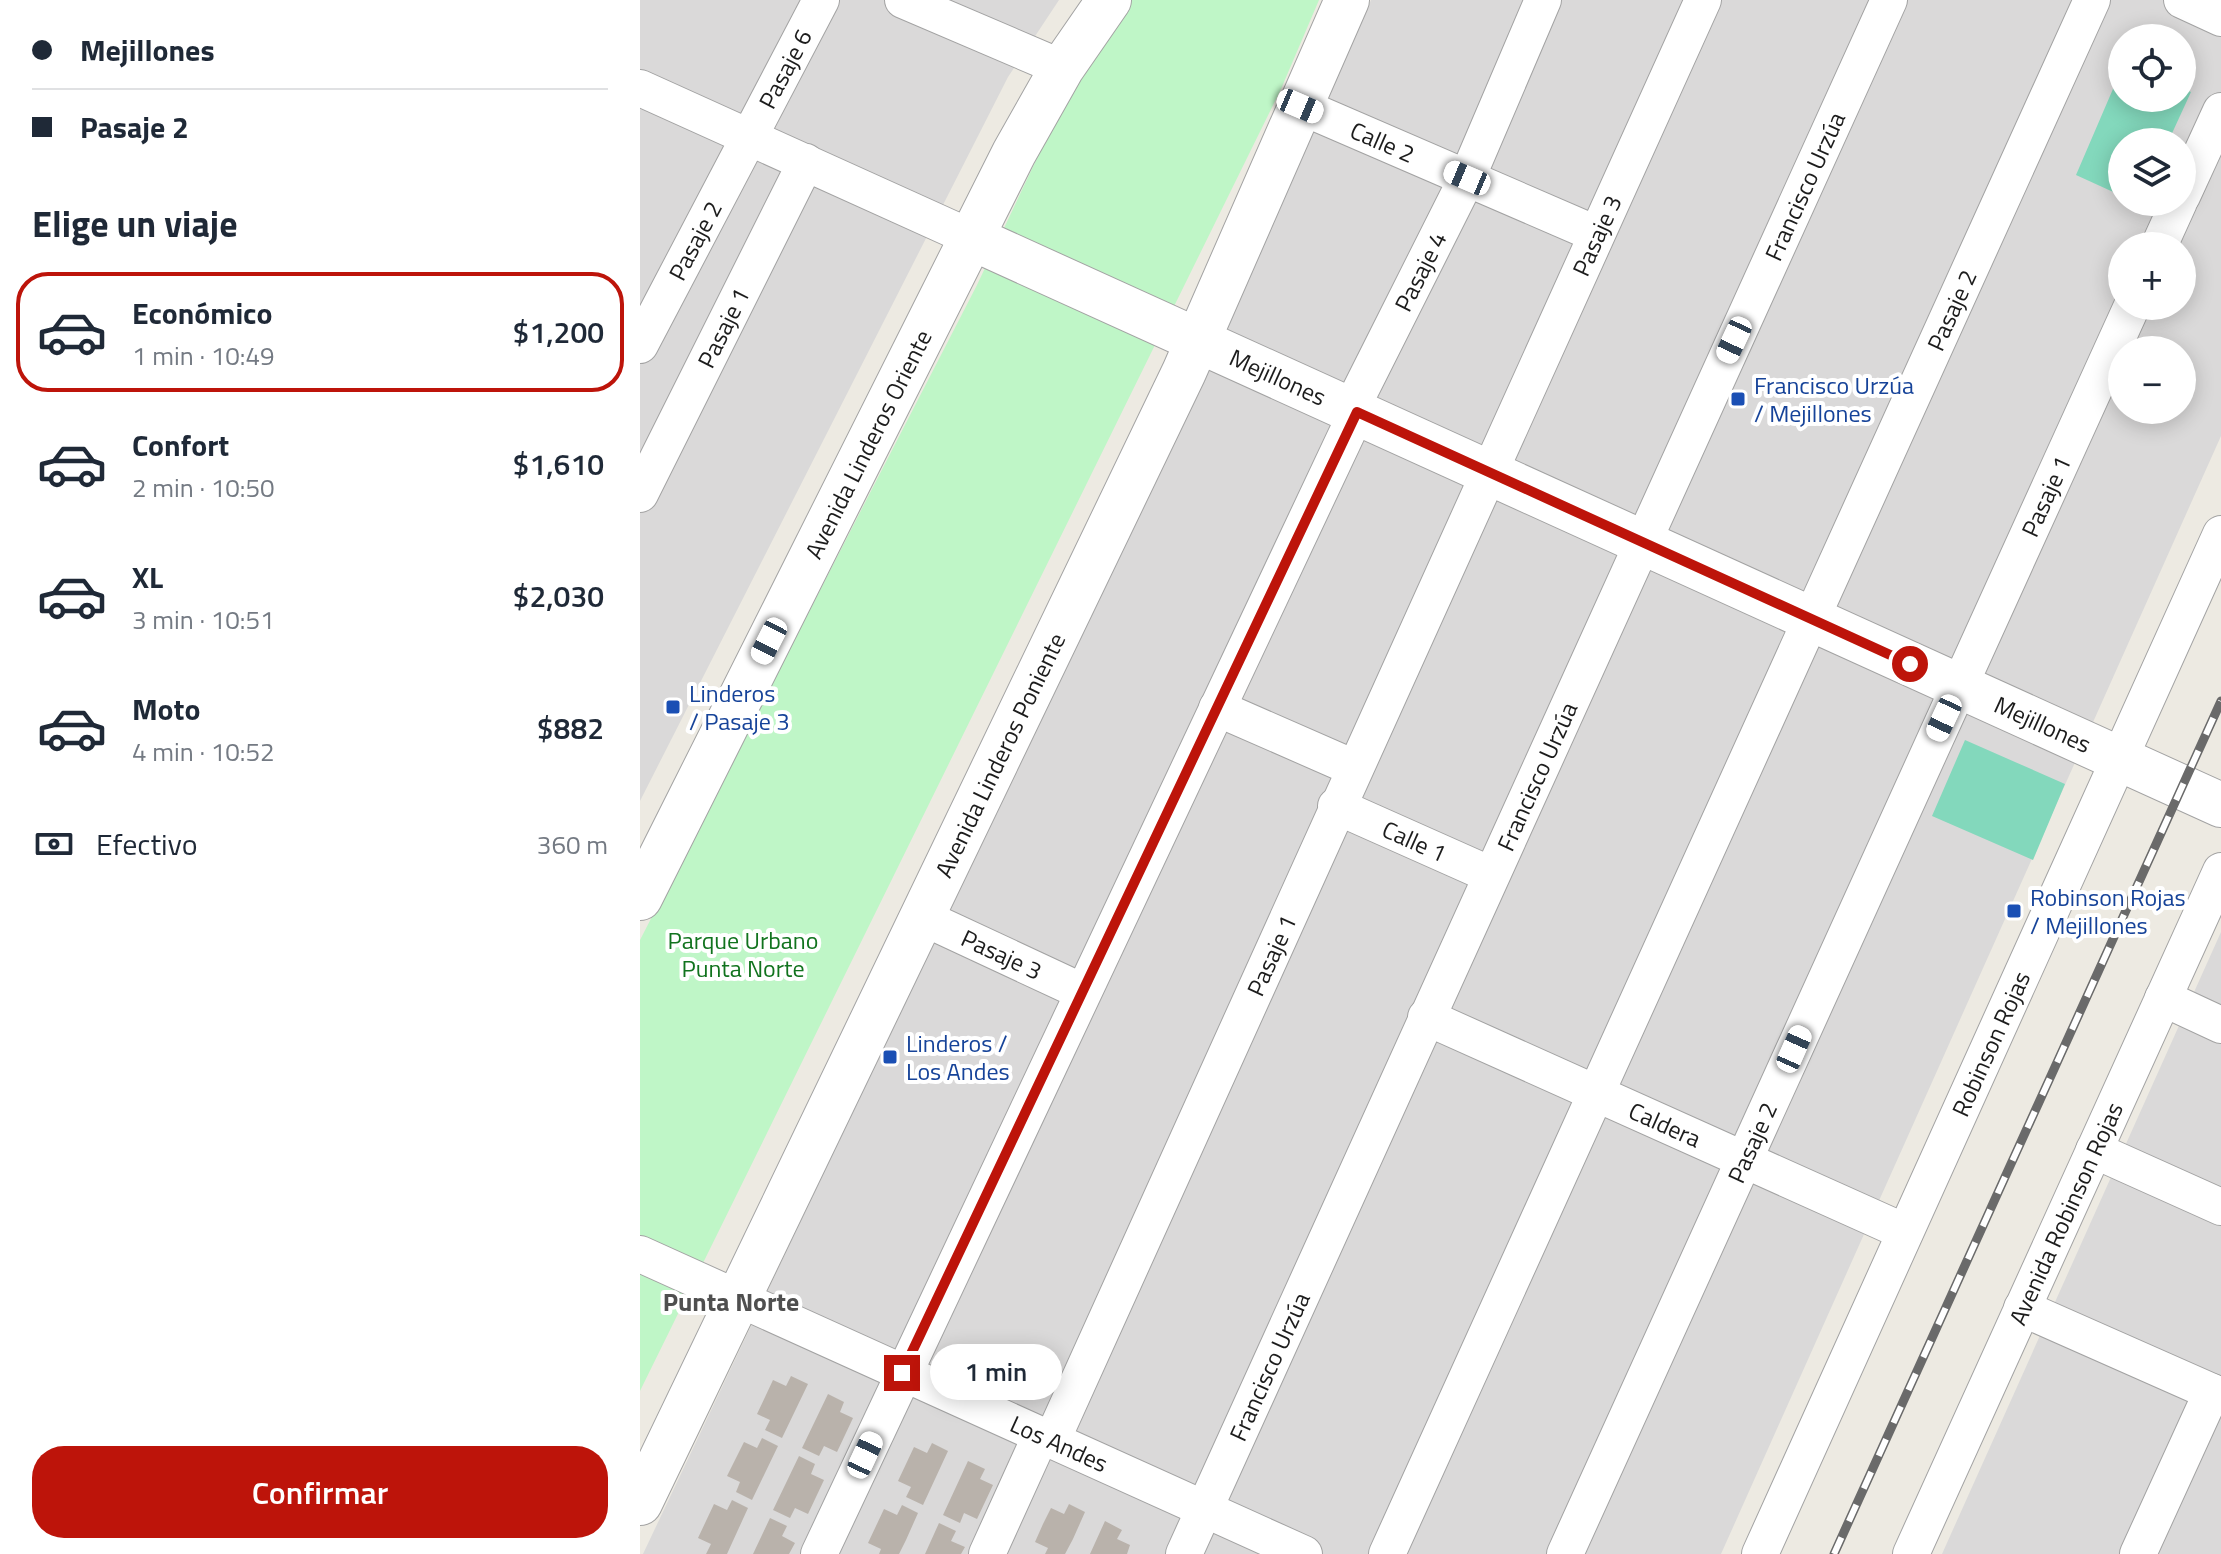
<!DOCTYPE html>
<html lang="es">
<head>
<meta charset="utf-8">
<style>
	:root { --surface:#fff; --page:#f6f6f7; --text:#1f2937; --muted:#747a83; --line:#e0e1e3; --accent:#bd140a }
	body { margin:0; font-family:"Titillium Web",sans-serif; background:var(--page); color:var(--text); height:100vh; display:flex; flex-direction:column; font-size:30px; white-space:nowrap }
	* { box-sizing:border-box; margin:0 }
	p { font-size:26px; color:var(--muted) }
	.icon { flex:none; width:44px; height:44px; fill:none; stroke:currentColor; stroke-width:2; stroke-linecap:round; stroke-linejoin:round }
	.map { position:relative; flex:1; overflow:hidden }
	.panel { display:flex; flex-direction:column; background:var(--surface); width:640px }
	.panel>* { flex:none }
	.banner { display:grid; align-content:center; height:176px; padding:0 32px; background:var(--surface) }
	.buttons { position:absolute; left:1468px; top:24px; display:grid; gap:16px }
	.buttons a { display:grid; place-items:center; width:88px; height:88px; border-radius:50%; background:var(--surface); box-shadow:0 4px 20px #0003; font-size:40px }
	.end { position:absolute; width:36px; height:36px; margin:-18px; border:10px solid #bd140a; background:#fff; box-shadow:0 0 0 4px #fff }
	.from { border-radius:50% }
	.bubble { position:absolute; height:56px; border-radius:28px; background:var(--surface); box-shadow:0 4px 20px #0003; font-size:26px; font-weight:600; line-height:56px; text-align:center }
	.car { position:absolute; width:24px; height:48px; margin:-24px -12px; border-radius:10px; box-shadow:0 0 6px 2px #0007; background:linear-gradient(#fff 24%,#345 0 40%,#fff 0 76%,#345 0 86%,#fff 0) }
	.banner b { display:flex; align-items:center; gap:28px; height:76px; font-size:30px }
	.banner b+b { border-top:2px solid var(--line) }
	.banner i { width:20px; height:20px; background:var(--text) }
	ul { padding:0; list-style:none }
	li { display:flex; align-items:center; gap:24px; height:120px; margin:0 16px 12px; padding:0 16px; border:4px solid transparent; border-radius:32px }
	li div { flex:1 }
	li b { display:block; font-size:30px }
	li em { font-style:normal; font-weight:600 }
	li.selected { border-color:var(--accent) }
	li>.icon { width:72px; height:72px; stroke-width:1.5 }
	h2 { padding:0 32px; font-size:36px; line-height:96px }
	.pay { display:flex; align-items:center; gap:20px; height:88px; padding:0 32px; font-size:30px }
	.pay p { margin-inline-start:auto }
	.primary-button { display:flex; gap:16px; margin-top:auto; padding:16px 32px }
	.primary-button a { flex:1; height:92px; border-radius:32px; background:var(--accent); color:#fff; font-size:32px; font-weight:600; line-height:92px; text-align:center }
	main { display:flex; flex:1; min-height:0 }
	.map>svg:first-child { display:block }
	.residential { fill:#dad9d9; fill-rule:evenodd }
	.park { fill:#bff6c7 }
	.pitch { fill:#83d8bc }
	.building { fill:#b9b2ab }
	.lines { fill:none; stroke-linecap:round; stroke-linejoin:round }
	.minor-casing { stroke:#a3a3a3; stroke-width:38 }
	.tertiary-casing { stroke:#a3a3a3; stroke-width:46 }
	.minor { stroke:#fff; stroke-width:36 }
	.tertiary { stroke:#fff; stroke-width:44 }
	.rail-casing { stroke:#6a6a6a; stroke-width:9 }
	.rail { stroke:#fff; stroke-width:6; stroke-dasharray:18; stroke-linecap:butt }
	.route { stroke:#bd140a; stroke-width:10 }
	.transit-dot { fill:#1a4fb4; stroke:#fff; stroke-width:3 }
	.labels { text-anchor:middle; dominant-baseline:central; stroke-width:8; stroke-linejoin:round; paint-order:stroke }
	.street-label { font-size:24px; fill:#1c1c1c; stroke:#fff }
	.transit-label { font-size:24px; fill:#164399; stroke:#fff; text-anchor:start }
	.park-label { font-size:24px; fill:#11731e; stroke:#fff }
	.neighbourhood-label { font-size:26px; font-weight:bold; fill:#4f4f4f; stroke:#fff }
</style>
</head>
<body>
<main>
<section class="panel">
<div class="banner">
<b><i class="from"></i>Mejillones</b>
<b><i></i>Pasaje 2</b>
</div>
<h2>Elige un viaje</h2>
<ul>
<li class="selected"><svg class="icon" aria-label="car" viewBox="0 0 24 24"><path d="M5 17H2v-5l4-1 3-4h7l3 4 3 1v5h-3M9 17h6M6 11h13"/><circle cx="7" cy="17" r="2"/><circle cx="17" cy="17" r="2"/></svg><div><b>Económico</b><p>1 min · 10:49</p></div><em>$1,200</em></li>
<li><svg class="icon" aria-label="car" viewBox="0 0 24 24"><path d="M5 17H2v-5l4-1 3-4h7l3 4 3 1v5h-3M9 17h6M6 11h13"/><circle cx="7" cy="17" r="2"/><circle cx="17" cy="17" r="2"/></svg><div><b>Confort</b><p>2 min · 10:50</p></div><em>$1,610</em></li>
<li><svg class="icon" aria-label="car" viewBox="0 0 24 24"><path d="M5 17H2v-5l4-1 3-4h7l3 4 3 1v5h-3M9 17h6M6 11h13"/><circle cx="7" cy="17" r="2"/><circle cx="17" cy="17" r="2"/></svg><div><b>XL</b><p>3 min · 10:51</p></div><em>$2,030</em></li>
<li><svg class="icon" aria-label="car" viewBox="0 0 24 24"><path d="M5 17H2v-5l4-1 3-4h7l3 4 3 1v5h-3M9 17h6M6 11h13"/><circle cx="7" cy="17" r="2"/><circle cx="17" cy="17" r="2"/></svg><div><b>Moto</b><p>4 min · 10:52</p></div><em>$882</em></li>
</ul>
<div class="pay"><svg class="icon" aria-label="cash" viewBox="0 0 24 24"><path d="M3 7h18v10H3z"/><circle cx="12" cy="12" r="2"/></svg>Efectivo<p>360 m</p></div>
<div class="primary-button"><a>Confirmar</a></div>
</section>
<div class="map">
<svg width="1581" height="1554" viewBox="0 0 1581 1554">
	<rect width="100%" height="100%" fill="#edeae2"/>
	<!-- residential -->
	<path class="residential" d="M0,0h419l-51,77 -368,724z
		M731,0h850v436l-500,1118h-1078l592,-1250zM1482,38h60v60h-60zM1482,142h60v60h-60zM1482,246h60v60h-60zM1482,350h60v60h-60z
		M1581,932v622h-279z"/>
	<!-- park -->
	<path class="park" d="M489,0h190l-38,89 -641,1302v-451l337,-655 98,-207z"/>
	<!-- pitch -->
	<path class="pitch" d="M1482,68v30h60v-10l9,4 -23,50h-46v54l-46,-21z
		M1325,740l100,44 -32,76 -101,-44z"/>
	<!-- building -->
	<path class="building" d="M151,1376l17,8 -26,54 -17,-8 5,-10 -13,-6 16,-34 13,6z
		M188,1394l16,8 -4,10 13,6 -16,34 -13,-6 -5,10 -17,-8z
		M122,1438l16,8 -26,54 -16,-8 4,-10 -13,-6 17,-34 13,6z
		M292,1443l16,8 -25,54 -17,-8 5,-10 -13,-6 16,-34 13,6z
		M159,1456l16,8 -4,10 13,6 -16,34 -13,-6 -5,10 -17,-8z
		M328,1461l17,8 -5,10 13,6 -16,34 -13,-6 -4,10 -17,-8z
		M92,1500l16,8 -21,46h-21l5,-10 -13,-6 16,-34 13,6z
		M429,1504l16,8 -12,27 -8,15h-20l3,-6 -13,-6 8,-18 8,-16 13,6z
		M262,1505l16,8 -12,27 -7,14h-20l2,-5 -13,-6 16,-34 13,6z
		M130,1518l17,8 -5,10 13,7 -6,11h-36z
		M465,1521l17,9 -5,9 13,6 -3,9h-37z
		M299,1523l17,8 -5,10 14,6 -4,7h-36z"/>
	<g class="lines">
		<defs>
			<g id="minor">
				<path d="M263,0l159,68"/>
				<path d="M1542,0l39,18"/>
				<path d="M0,88l332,150"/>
				<path id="s1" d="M660,106l296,128"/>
				<path d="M1542,196l39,-85"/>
				<path d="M1519,246l20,-44"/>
				<path id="s2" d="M0,345l181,-345"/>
				<path id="s3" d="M711,409l116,-231 76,-178"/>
				<path id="s4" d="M0,494l166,-332"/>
				<path d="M577,708l137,60"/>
				<path id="s5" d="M696,806l155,69"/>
				<path id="s6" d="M282,917l161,75"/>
				<path d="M1523,998l58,27"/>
				<path id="s7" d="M786,1017l479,215"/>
				<path d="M1454,1150l127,57"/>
				<path id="s8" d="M0,1254l664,300"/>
				<path d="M1382,1308l199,88"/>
				<path id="s9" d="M412,1440l651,-1440"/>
				<path d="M179,1554l538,-1142"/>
				<path d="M347,1554l54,-119"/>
				<path id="s10" d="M544,1554l705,-1554"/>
				<path id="s11" d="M747,1554l705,-1554"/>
				<path id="s12" d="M925,1554l567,-1248"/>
				<path id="s13" d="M1120,1554l461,-1020"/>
				<path id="s14" d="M1271,1554l310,-683"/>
				<path d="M1498,1554l74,-162"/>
			</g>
			<g id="tertiary">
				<path id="s15" d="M332,238l1249,567"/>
				<path id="s16" d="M0,898l374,-745 48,-85 47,-68"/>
				<path id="s17" d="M0,1503l544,-1131 163,-372"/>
			</g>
		</defs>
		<!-- minor casing -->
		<use href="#minor" class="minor-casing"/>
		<!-- tertiary casing -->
		<use href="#tertiary" class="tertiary-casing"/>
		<!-- minor -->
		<use href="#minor" class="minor"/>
		<!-- tertiary -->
		<use href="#tertiary" class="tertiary"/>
		<defs>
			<path id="rail" d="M1194,1554l387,-853"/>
		</defs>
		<!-- rail casing -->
		<use href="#rail" class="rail-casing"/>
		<!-- rail -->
		<use href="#rail" class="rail"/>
	</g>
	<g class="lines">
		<!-- route -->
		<path class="route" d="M262,1373l455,-961 553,252"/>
	</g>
	<!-- markers -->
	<g class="transit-dot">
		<rect x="1090" y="391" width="16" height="16" rx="4"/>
		<rect x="25" y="699" width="16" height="16" rx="4"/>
		<rect x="1366" y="903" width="16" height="16" rx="4"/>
		<rect x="242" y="1049" width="16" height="16" rx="4"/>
	</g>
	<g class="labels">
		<!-- street labels -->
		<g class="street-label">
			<text stroke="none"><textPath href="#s2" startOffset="312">Pasaje 6</textPath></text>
			<text stroke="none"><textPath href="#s1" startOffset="90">Calle 2</textPath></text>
			<text stroke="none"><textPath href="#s10" startOffset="1502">Francisco Urzúa</textPath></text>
			<text stroke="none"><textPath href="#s9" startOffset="1322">Pasaje 3</textPath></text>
			<text stroke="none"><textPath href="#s2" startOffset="118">Pasaje 2</textPath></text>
			<text stroke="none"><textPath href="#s3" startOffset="154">Pasaje 4</textPath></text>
			<text stroke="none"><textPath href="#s11" startOffset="1366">Pasaje 2</textPath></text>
			<text stroke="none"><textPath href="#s4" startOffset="186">Pasaje 1</textPath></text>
			<text stroke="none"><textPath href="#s15" startOffset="336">Mejillones</textPath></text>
			<text stroke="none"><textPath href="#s16" startOffset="508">Avenida Linderos Oriente</textPath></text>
			<text stroke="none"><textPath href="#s12" startOffset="1162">Pasaje 1</textPath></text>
			<text stroke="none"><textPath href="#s15" startOffset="1176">Mejillones</textPath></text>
			<text stroke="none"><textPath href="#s17" startOffset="830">Avenida Linderos Poniente</textPath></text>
			<text stroke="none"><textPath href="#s10" startOffset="854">Francisco Urzúa</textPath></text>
			<text stroke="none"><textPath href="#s5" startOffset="86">Calle 1</textPath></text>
			<text stroke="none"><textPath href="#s6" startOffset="88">Pasaje 3</textPath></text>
			<text stroke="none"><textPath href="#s9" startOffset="532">Pasaje 1</textPath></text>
			<text stroke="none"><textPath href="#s13" startOffset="560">Robinson Rojas</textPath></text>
			<text stroke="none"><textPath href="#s7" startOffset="262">Caldera</textPath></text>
			<text stroke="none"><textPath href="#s12" startOffset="452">Pasaje 2</textPath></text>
			<text stroke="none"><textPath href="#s14" startOffset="374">Avenida Robinson Rojas</textPath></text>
			<text stroke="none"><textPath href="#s10" startOffset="206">Francisco Urzúa</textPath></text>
			<text stroke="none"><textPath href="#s8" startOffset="460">Los Andes</textPath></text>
		</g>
		<!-- transit labels -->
		<g class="transit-label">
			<text x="1114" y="385">Francisco Urzúa<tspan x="1114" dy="28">/ Mejillones</tspan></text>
			<text x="49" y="693">Linderos<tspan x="49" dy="28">/ Pasaje 3</tspan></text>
			<text x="1390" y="897">Robinson Rojas<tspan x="1390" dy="28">/ Mejillones</tspan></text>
			<text x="266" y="1043">Linderos /<tspan x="266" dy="28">Los Andes</tspan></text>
		</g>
		<!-- park labels -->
		<g class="park-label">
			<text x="103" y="940">Parque Urbano<tspan x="103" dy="28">Punta Norte</tspan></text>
		</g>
		<!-- neighbourhood labels -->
		<g class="neighbourhood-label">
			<text x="91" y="1301">Punta Norte</text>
		</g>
	</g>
</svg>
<div class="buttons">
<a><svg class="icon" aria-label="locate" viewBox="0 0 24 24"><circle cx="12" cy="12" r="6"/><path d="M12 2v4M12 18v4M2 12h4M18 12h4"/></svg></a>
<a><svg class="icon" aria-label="layers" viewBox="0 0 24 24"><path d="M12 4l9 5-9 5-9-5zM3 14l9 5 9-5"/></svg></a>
<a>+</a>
<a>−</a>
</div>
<i class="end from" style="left:1270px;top:664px"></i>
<i class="end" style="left:262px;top:1373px"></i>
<div class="bubble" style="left:290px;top:1344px;width:132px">1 min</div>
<i class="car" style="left:660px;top:106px;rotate:113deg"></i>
<i class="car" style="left:827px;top:178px;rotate:293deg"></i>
<i class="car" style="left:1094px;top:340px;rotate:205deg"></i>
<i class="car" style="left:129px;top:641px;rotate:207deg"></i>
<i class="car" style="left:1304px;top:718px;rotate:205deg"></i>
<i class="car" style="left:1154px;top:1049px;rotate:24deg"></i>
<i class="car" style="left:225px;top:1455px;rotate:25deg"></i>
</div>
</main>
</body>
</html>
